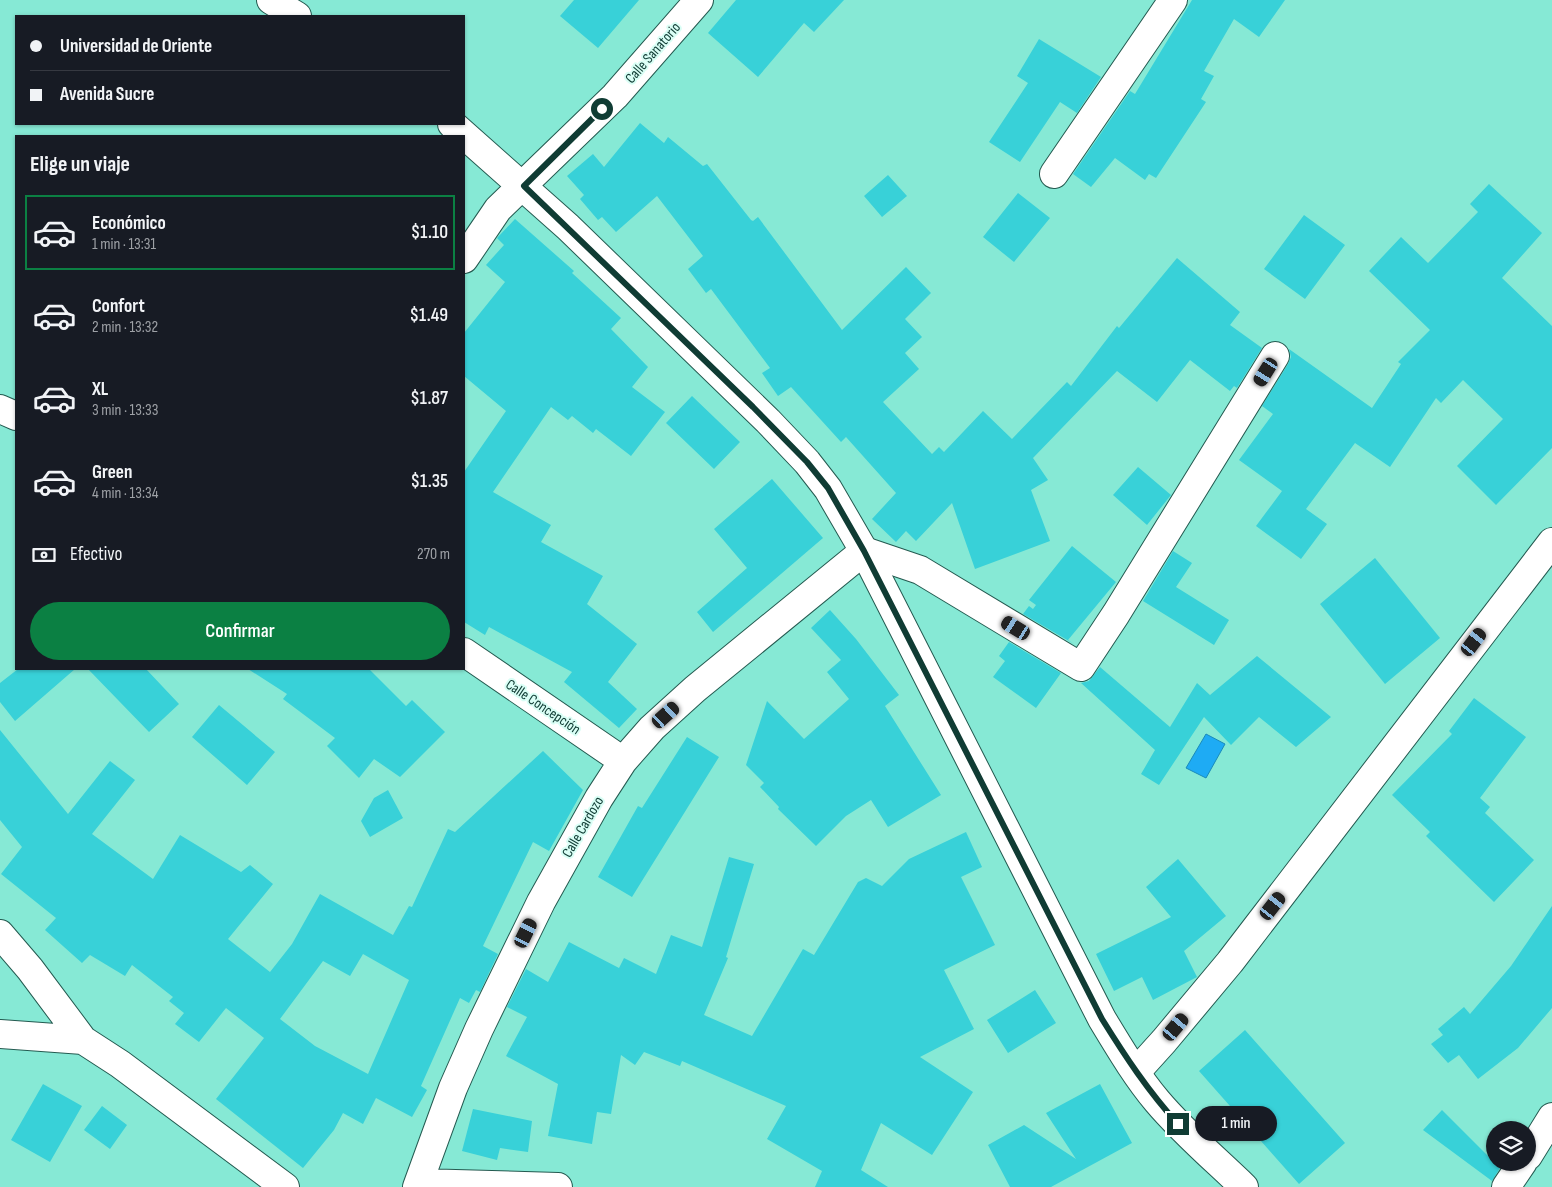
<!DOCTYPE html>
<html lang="es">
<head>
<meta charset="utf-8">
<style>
	:root { --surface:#171b24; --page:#20242c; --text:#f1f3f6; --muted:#9ea1a6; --line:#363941; --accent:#0b8043 }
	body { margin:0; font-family:"Sofia Sans Condensed",sans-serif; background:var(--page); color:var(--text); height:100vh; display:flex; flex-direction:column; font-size:19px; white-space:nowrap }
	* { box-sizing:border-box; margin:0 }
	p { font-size:16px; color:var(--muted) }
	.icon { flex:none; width:28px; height:28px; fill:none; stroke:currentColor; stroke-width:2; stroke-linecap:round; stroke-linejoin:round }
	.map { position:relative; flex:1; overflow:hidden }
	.side { position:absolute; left:15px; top:135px; width:450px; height:535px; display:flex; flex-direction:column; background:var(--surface); border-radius:0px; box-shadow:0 1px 4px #0004 }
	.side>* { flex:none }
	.guide { position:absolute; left:15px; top:15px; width:450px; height:110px; border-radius:0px; box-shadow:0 1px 4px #0004; display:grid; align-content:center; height:110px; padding:0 15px; background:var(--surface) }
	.buttons { position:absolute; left:1486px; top:1121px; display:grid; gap:10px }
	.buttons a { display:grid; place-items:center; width:50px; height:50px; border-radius:50%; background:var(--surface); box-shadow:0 1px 4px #0004; font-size:25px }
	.end { position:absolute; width:22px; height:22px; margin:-11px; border:6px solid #103c34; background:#fff; box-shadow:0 0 0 2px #fff }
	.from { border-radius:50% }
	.bubble { position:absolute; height:35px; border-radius:18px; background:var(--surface); box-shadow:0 1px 4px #0004; font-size:16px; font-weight:600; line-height:35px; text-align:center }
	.car { position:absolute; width:15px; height:30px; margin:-15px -8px; border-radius:6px; box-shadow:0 0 4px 1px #0007; background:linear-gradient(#222 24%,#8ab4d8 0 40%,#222 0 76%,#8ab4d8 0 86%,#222 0) }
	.guide b { display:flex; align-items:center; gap:18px; height:48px; font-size:19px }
	.guide b+b { border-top:1px solid var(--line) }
	.guide i { width:12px; height:12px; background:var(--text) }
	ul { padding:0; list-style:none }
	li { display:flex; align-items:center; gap:15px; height:75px; margin:0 10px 8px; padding:0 5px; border:2px solid transparent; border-radius:0px }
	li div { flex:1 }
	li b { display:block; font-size:19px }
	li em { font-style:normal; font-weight:600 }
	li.selected { border-color:var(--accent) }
	li>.icon { width:45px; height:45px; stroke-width:1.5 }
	h2 { padding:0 15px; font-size:22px; line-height:60px }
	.pay { display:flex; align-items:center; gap:12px; height:55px; padding:0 15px; font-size:19px }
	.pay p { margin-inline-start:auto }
	.primary-button { display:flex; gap:10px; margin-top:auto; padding:10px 15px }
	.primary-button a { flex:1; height:58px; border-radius:30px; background:var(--accent); color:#fff; font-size:20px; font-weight:600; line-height:58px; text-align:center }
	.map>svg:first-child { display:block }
	.water { fill:#1eabf4; stroke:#1a8aba }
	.building { fill:#38d1d8; fill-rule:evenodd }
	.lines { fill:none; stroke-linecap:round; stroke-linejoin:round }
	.street-casing { stroke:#245a50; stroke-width:30 }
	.secondary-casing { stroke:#245a50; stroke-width:30 }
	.street { stroke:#fff; stroke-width:28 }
	.secondary { stroke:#fff; stroke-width:28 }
	.route { stroke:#103c34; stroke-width:6 }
	.labels { text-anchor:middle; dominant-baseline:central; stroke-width:4; stroke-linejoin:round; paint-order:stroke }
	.street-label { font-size:15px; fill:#103c34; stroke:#d9fef5 }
</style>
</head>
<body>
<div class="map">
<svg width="1552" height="1187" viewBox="0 0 1552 1187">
	<rect width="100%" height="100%" fill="#86e9d5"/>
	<!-- water -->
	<path class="water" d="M1206,734l19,10 -19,34 -20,-10z"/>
	<!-- building -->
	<path class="building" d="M574,0h65l-41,48 -38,-32z
		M736,0h108l-30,32 -10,-9 -46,54 -50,-44z
		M1192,0h93l-26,37 -25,-18 -30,52 10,5 -13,23 5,3 -50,76 -7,-4 -4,6 -30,-22 -24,29 -18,-13 57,-83 5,3z
		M1039,39l62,38 -24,36 -17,-11 -40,60 -31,-20 39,-59 -11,-7z
		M640,123l24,20 4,-6 35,29 4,-2 44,56 2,1 5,-4 84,113 64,-63 25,26 -26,26 17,18 -17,16 14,16 -36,33 49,52 7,-7 5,5 39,-41 29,28 55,-57 4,4 46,-60 2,2 58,-70 63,54 -10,13 32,23 -25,40 -3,-2 -4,5 -40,-31 -33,42 -40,-31 -84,87 15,22 -17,10 19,51 -75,28 -23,-66 -36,38 -10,-10 -10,11 -24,-23 24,-26 -50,-56 -5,5 -50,-55 -13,9 -16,-23 8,-5 -59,-79 -5,4 -18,-24 15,-13 -46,-60 -41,36 -14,-15 -4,3 -18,-21 4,-4 -17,-19 26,-22 11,13z
		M888,175l19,21 -25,21 -18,-21z
		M1489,184l53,49 -40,45 50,48v122l-56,57 -39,-39 46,-47 -40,-39 -22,23 -5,-5 -46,69 -35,-24 -49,66 21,15 -26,35 -45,-33 26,-35 -43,-31 34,-46 -11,-8 26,-42 3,-7 -2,-8 83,59 29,-44 -3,-2 32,-32 -61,-59 32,-34 27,26 50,-51 -8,-8z
		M1018,193l32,25 -36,44 -31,-25z
		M1304,215l41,30 -40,54 -41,-30z
		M515,219l59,52 -2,2 49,45 -10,11 37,38 -16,20 33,25 -34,44 -35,-27 -3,4 -21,-17 -4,4 -17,-13 -58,85 58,33 -10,17 62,34 -16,28 50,40 -29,38 29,27 -18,19 -55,-46 8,-10 -83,-45 -4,8 -21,-13v-150l42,-61 -42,-35v-43l41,-51 -19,-17 18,-20 -7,-7z
		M692,396l48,46 -26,27 -48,-46z
		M1138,467l33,28 -24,30 -34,-30z
		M772,479l51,59 -110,94 -16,-20 50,-44 -33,-39z
		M1072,546l44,36 -48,58 6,4 -51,-30 6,-8 4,3 3,-4 -7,-5z
		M1173,551l19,12 -16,24 53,33 -15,25 -71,-44z
		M1375,558l65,80 -55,46 -65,-80z
		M830,610l26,29 43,56 -14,11 56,89 -53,32 -17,-27 -25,16 -30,30 -38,-37 1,-2 -19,-20 4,-4 -18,-18 21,-64 37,38 45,-40 -22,-27 14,-12 -30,-32z
		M1009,642l52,31 -25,35 -43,-31 12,-16 -6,-5z
		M1257,656l74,61 -35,30 -37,-30 -28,28 -27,-28 -45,68 -18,-11 14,-24 -74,-67 8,-2 11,-14 70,60 27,-44 13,12z
		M18,669h57l-60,52 -15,-19v-19z
		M88,669h58l33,35 -30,28z
		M248,669h121l37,37 6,-6 33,32 -45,45 -26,-18 -15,19 -32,-32 8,-8 -52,-39 4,-5z
		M1474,698l52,39 -46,61 10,9 -5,6 49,47 -40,42 -68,-66 4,-4 -38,-37 60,-61 -3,-3z
		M219,705l56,47 -28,33 -55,-48z
		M0,730l68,84 42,-53 25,19 -43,54 61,45 27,-44 61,37 9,-7 23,19 -45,55 42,33 22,-28 28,-50 73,41 16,-29 3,1 36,-78 7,3 88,-81 40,39 -34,61 -16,-9 -50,104 15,8 -18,38 -4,-2 -7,13 -9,-5 -39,88 6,4 -15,27 -36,-19 -13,26 -20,-11 -9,17 -31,38 -87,-69 48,-61 -38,-30 -27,34 -24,-18 9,-11 -15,-12 4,-4 -41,-32 -7,11 -35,-21 -8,8 -37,-33 11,-12 -55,-44 21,-27 -22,-27zM363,954l46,26 -41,94 -53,-28 -35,-27 43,-58 27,15z
		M687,737l32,20 -87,140 -34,-20 40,-71 4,2z
		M388,790l15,28 -33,19 -9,-16 13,-23z
		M966,832l16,35 -21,10 34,68 -51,25 30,59 -54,28 53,35 -41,63 -51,-32 -20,47 27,17h-73l7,-16 -55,-32 19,-33 -104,-45 -2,5 -36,-14 -9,13 -14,-10 -10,59 -14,-2 -5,32 -44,-8 10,-52 -52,-28 21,-39 -20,-10 19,-38 22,13 21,-40 50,26 5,-10 32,16 15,-39 31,12 27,-90 25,7 -28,93 2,1 -24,57 48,21 51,-87 11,6 44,-73 8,-4 16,8 27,-27z
		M1178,859l48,57 -42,35 13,26 -44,23 -11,-23 -28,14 -18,-37 75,-37 -25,-30z
		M1552,906v102l-34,40 -40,31 -19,-24 -11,8 -17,-19 12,-9 -5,-6 26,-22 6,7 41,-48z
		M1035,990l21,33 -48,30 -21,-33z
		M1245,1030l100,113 -46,41 -100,-113z
		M43,1084l39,22 -32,56 -39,-22z
		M1100,1084l32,59 -81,44h-41l-22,-42 36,-20 52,34 -30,-46z
		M102,1106l25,19 -17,24 -26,-19z
		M473,1109l59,12 -4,31 -28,-4 -3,12 -35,-9z
		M1442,1110l58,58 -8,13 -69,-51z"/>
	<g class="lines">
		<defs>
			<path id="street" d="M1054,174l119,-174
				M464,259l34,-50 117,-113 84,-96
				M0,409l16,7
				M464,652l159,109
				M0,934l30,35 53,71 37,24 165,123
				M0,1034l83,6
				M1136,1072l28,-31 66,-79 322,-420
				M1528,1156l24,-39
				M419,1183l139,4
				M417,1187l36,-99 26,-59 62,-127 58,-104 24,-37 29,-33 43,-39 169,-138 56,19 161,97 35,-53 159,-258
				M1506,1187l17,-25"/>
			<path id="secondary" d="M271,0l26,16
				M452,124l116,103 200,194 39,41 21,27 36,62 238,468c17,28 34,57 55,82 26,31 58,58 87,86"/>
		</defs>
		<!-- street casing -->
		<use href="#street" class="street-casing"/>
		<!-- secondary casing -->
		<use href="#secondary" class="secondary-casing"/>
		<!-- street -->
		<use href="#street" class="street"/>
		<!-- secondary -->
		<use href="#secondary" class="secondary"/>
	</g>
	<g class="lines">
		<!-- route -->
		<path class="route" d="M602,109l-78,77 229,221 54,55 21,26 36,63 238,468c23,37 46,72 76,105"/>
	</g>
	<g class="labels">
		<!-- street labels -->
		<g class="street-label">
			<text transform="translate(653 53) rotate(-49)">Calle Sanatorio</text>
			<text transform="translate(543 707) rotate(34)">Calle Concepción</text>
			<text transform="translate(583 827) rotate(-60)">Calle Cardozo</text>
		</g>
	</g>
</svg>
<div class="buttons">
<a><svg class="icon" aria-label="layers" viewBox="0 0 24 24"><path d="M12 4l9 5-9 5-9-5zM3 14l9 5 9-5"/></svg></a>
</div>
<i class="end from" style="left:602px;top:109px"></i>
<i class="end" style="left:1178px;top:1124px"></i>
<div class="bubble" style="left:1195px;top:1106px;width:82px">1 min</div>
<i class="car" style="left:1266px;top:372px;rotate:212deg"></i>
<i class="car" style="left:1016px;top:628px;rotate:301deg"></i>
<i class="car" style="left:1474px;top:642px;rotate:37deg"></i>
<i class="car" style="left:666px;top:715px;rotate:48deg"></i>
<i class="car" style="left:1273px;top:906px;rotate:38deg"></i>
<i class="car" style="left:526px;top:933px;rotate:26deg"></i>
<i class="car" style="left:1176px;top:1027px;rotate:40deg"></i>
<div class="guide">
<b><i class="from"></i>Universidad de Oriente</b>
<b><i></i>Avenida Sucre</b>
</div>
<section class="side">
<h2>Elige un viaje</h2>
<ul>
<li class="selected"><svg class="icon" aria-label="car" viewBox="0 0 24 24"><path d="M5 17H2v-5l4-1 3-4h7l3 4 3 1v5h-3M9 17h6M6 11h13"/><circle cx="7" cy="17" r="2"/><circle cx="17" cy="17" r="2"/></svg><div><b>Económico</b><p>1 min · 13:31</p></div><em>$1.10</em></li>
<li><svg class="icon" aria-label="car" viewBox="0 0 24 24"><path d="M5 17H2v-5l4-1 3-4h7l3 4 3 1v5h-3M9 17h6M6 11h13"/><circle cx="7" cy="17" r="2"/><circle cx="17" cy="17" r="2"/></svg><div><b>Confort</b><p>2 min · 13:32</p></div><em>$1.49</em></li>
<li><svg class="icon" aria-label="car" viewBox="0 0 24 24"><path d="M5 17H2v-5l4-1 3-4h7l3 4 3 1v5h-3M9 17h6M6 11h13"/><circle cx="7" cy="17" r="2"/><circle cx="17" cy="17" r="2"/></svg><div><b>XL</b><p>3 min · 13:33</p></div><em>$1.87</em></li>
<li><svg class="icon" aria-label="car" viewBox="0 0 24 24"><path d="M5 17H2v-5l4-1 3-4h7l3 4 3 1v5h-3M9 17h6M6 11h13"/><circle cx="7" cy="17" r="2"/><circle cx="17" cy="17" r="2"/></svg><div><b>Green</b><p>4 min · 13:34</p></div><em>$1.35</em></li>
</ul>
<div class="pay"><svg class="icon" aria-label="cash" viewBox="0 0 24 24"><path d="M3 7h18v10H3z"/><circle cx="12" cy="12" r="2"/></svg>Efectivo<p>270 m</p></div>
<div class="primary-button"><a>Confirmar</a></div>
</section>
</div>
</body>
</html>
